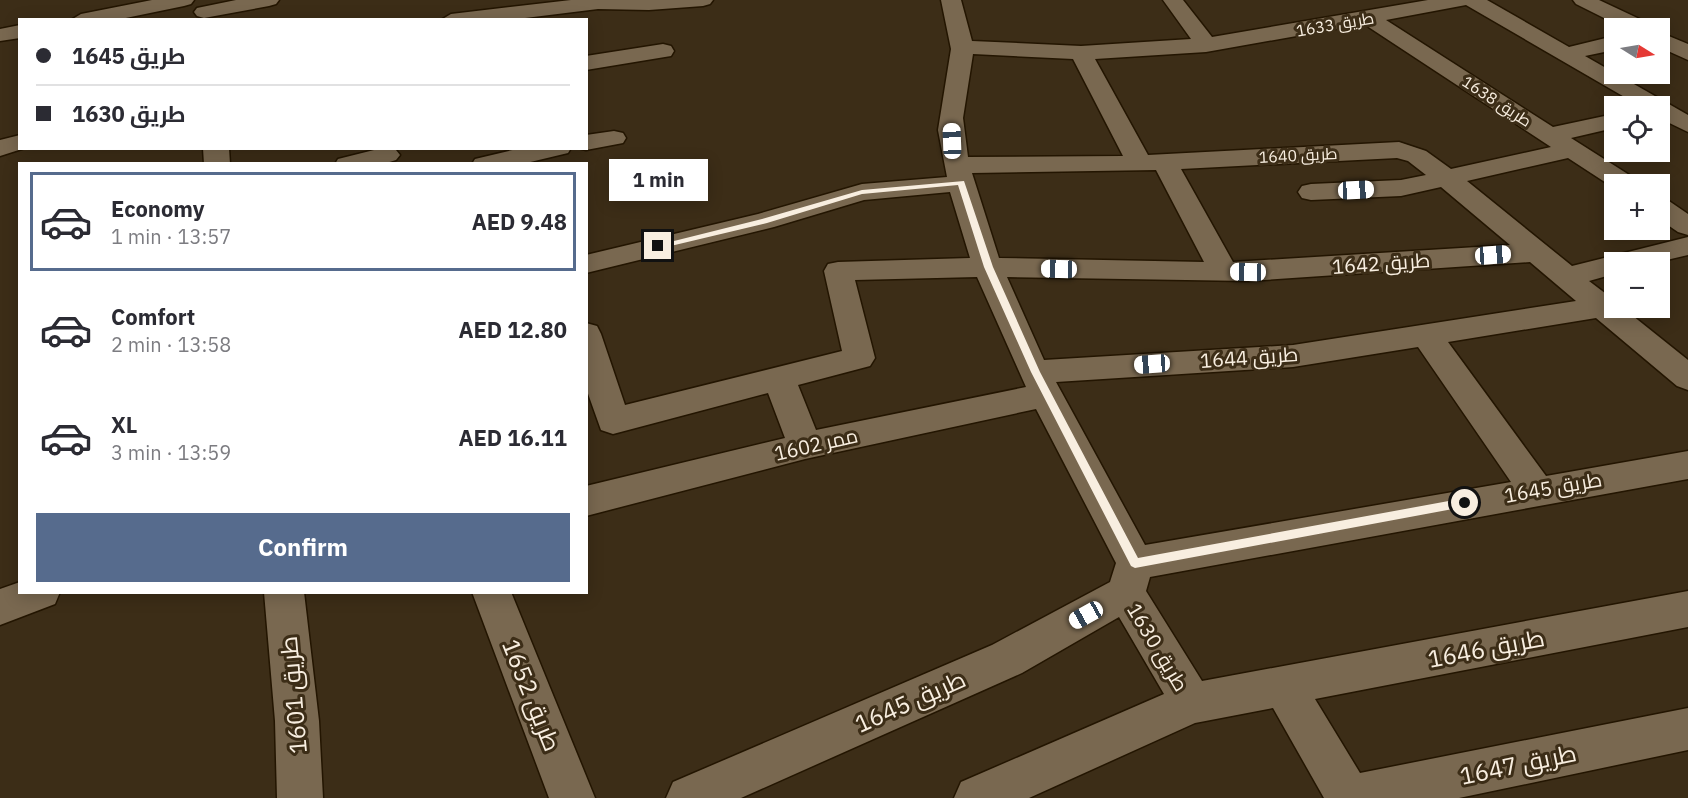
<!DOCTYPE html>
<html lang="en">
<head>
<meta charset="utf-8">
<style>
	:root { --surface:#fff; --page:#f7f7f7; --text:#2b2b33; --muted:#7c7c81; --line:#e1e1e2; --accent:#566b8d }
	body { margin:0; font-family:"IBM Plex Sans",Cairo,sans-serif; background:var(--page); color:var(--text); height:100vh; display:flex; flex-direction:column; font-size:22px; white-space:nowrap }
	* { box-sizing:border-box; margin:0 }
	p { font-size:20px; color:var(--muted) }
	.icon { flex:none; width:33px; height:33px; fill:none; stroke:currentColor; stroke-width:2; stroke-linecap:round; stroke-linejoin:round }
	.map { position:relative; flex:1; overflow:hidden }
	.side { position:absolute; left:18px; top:162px; width:570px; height:432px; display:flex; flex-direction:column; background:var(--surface); border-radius:0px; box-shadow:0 3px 15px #0003 }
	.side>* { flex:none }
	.banner { position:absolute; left:18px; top:18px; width:570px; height:132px; border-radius:0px; box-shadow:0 3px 15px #0003; display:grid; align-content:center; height:132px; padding:0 18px; background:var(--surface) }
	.needle { width:39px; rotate:101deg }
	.tools { position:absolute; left:1604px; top:18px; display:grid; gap:12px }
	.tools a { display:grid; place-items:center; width:66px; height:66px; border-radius:0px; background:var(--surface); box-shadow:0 3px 15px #0003; font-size:30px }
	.end { position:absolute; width:27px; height:27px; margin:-14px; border:8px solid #f8eee0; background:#111; box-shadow:0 0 0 3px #111 }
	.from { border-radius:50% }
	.bubble { position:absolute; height:42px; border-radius:0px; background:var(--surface); box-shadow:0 3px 15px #0003; font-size:20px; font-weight:800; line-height:42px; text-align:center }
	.car { position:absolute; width:18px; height:36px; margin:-18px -9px; border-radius:8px; box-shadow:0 0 4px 2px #0007; background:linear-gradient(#fff 24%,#345 0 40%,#fff 0 76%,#345 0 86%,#fff 0) }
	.banner b { display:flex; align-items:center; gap:21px; height:57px; font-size:22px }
	.banner b+b { border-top:2px solid var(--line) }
	.banner i { width:15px; height:15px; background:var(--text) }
	ul { padding:10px 0 0; list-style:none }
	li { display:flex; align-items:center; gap:18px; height:99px; margin:0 12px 9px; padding:0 6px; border:3px solid transparent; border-radius:0px }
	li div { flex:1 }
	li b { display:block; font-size:22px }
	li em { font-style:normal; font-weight:800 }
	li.selected { border-color:var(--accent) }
	li>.icon { width:54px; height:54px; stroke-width:1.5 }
	.action { display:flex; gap:12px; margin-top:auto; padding:12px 18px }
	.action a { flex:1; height:69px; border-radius:0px; background:var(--accent); color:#fff; font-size:24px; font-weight:800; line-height:69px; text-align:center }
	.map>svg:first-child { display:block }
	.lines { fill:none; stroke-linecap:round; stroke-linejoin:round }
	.minor-casing { stroke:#231501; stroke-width:3 }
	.minor { fill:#796850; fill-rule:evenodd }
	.route { fill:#f8eee0 }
	.labels { text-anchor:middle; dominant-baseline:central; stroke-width:6; stroke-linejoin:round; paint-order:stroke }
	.far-street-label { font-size:16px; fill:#f8eee0; stroke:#3c2d17 }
	.street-label { font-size:20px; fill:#f8eee0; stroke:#3c2d17 }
	.near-street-label { font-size:24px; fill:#f8eee0; stroke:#3c2d17 }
</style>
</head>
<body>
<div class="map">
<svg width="1688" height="798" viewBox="0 0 1688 798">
	<rect width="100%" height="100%" fill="#3c2d17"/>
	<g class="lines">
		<defs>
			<path id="minor" d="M152,0h42l-3,4 -7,2 -68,14h-45l10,-6z
				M236,0h43l-3,4 -7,2 -65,12 -7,-2 -3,-4 3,-4z
				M571,0h142l-3,4 -7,2 -54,4 -51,-1 -89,11h-68l10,-6z
				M941,0h20l11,41 109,5 110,-7 -28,-39h20l29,37 216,-37h59l82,47 45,-11v14l-29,6 103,59v17l-29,-14v-12h-19l-174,-101 -80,15 167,107 61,-13v14l-43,10 63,40 4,6h-24v4l-46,-30 -101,23 105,85 116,-29v18l-30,7h-44v12l-25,7 25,19v8h9l65,52v30l-11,-4 -81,-68 -148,24 98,134 142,-25v28l-538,98 -4,14 56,90 486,-90v36l-373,72 45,74 328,-65v42l-229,48h-135l-51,-90 -78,15 -166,75h-75l7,-16 203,-88 -45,-77 -97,56 -281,125h-75l7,-16 319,-137 118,-63 6,-19 -80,-154 -231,50 -219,57v-30l199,-48 -17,-45 -155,41 -12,-4 -15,-42v-65l11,3 4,8 24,71 217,-54 -18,-80 4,-7 10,-2 132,-4 -20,-66 -86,8 -90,27 -188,46v-18l172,-41 104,-30 85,-7 -9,-47 13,-81zM1364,24l187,123 -100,22 -25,-18 -27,-9 -251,13 -53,-96 111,-7zM973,54l100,5 50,97 -155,1 -5,-39zM1397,158l11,3 18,14 -25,5 -90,4 -9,2 -4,6 4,6 9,2 90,-4 40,-9 69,58 -277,17 -52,-93zM1156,170l48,92 -205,-4 -27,-85zM1530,262l46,39 -283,44 -249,15 -37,-83 241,4zM977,277l49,110 -210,43 -18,-45 72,-19 5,-8 -20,-78zM1418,347l93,135 -366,63 -89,-163 237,-15z
				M1573,0h26l49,23 3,5h-27l-48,-24z
				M20,25v13l-20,3v-12z
				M1659,32l29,12v16l-29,-13z
				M663,44l8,2 3,5 -3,5 -85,14v-14z
				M614,131l9,2 3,5 -3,5 -37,7 -8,-2h8v-13z
				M20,135v13h5l-25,8v-16z
				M203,148h26l1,16h-26z
				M382,148l14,2 4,5 -4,5 -13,4h-48l3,-5z
				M521,148h50l-3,5 -46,11h-50l3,-5z
				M1659,199l10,2 19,13v21l-10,-3 -19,-13z
				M20,582v10h40l-5,12 -55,21v-36z
				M264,592h40l15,129 4,77h-46l-2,-77z
				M472,592h39l84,206h-46z"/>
		</defs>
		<!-- minor casing -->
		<use href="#minor" class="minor-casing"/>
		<!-- minor -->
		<use href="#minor" class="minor"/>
	</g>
	<!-- route -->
	<path class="route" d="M964,181l29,86 47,105 98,186 327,-60 5,5 -1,3 -334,62 -4,-2 -100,-194 -47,-105 -26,-82 -96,9 -95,29 -109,26 -4,-3 108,-27 100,-29z"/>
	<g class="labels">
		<!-- far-street labels -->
		<g class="far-street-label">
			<text transform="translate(1335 24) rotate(-10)">طريق 1633</text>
			<text transform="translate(1497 101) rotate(33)">طريق 1638</text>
			<text transform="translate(1298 155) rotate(-3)">طريق 1640</text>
		</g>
		<!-- street labels -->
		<g class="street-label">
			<text transform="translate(1381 263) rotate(-4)">طريق 1642</text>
			<text transform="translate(1249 357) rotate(-4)">طريق 1644</text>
			<text transform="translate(816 444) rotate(-13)">ممر 1602</text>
			<text transform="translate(1553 487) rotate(-10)">طريق 1645</text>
			<text transform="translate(1158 647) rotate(59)">طريق 1630</text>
		</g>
		<!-- near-street labels -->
		<g class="near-street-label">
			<text transform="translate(1486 648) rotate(-11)">طريق 1646</text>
			<text transform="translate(293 695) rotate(-95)">طريق 1601</text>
			<text transform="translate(532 695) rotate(68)">طريق 1652</text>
			<text transform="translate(910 701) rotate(-24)">طريق 1645</text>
			<text transform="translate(1518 764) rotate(-12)">طريق 1647</text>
		</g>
	</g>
</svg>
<div class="tools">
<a><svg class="needle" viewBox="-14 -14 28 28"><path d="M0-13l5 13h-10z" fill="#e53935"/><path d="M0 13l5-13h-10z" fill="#7c7c81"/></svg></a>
<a><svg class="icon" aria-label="locate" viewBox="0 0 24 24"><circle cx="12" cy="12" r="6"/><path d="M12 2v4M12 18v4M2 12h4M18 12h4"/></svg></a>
<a>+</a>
<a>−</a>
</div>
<i class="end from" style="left:1465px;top:503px"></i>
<i class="end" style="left:658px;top:246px"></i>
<div class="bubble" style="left:609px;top:159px;width:99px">1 min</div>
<i class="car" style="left:952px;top:141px;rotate:358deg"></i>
<i class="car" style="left:1356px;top:190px;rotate:87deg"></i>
<i class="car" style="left:1493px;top:255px;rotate:86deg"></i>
<i class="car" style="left:1059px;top:269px;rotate:271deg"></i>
<i class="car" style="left:1248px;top:272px;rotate:271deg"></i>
<i class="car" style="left:1152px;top:364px;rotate:266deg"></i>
<i class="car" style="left:1086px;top:615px;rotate:241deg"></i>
<div class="banner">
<b><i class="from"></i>طريق 1645</b>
<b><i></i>طريق 1630</b>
</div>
<section class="side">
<ul>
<li class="selected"><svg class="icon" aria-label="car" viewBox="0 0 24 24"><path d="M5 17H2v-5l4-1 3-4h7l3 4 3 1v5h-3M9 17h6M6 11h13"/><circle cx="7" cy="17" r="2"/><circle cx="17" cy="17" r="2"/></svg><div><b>Economy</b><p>1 min · 13:57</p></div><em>AED 9.48</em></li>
<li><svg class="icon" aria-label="car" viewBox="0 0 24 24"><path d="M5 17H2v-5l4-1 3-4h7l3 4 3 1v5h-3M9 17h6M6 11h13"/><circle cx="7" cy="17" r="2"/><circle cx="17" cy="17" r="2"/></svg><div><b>Comfort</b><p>2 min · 13:58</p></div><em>AED 12.80</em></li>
<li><svg class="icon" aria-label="car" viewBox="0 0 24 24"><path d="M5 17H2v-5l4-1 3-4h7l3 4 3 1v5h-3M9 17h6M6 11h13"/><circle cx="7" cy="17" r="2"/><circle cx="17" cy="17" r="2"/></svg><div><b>XL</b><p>3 min · 13:59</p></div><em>AED 16.11</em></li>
</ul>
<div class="action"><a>Confirm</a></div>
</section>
</div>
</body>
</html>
